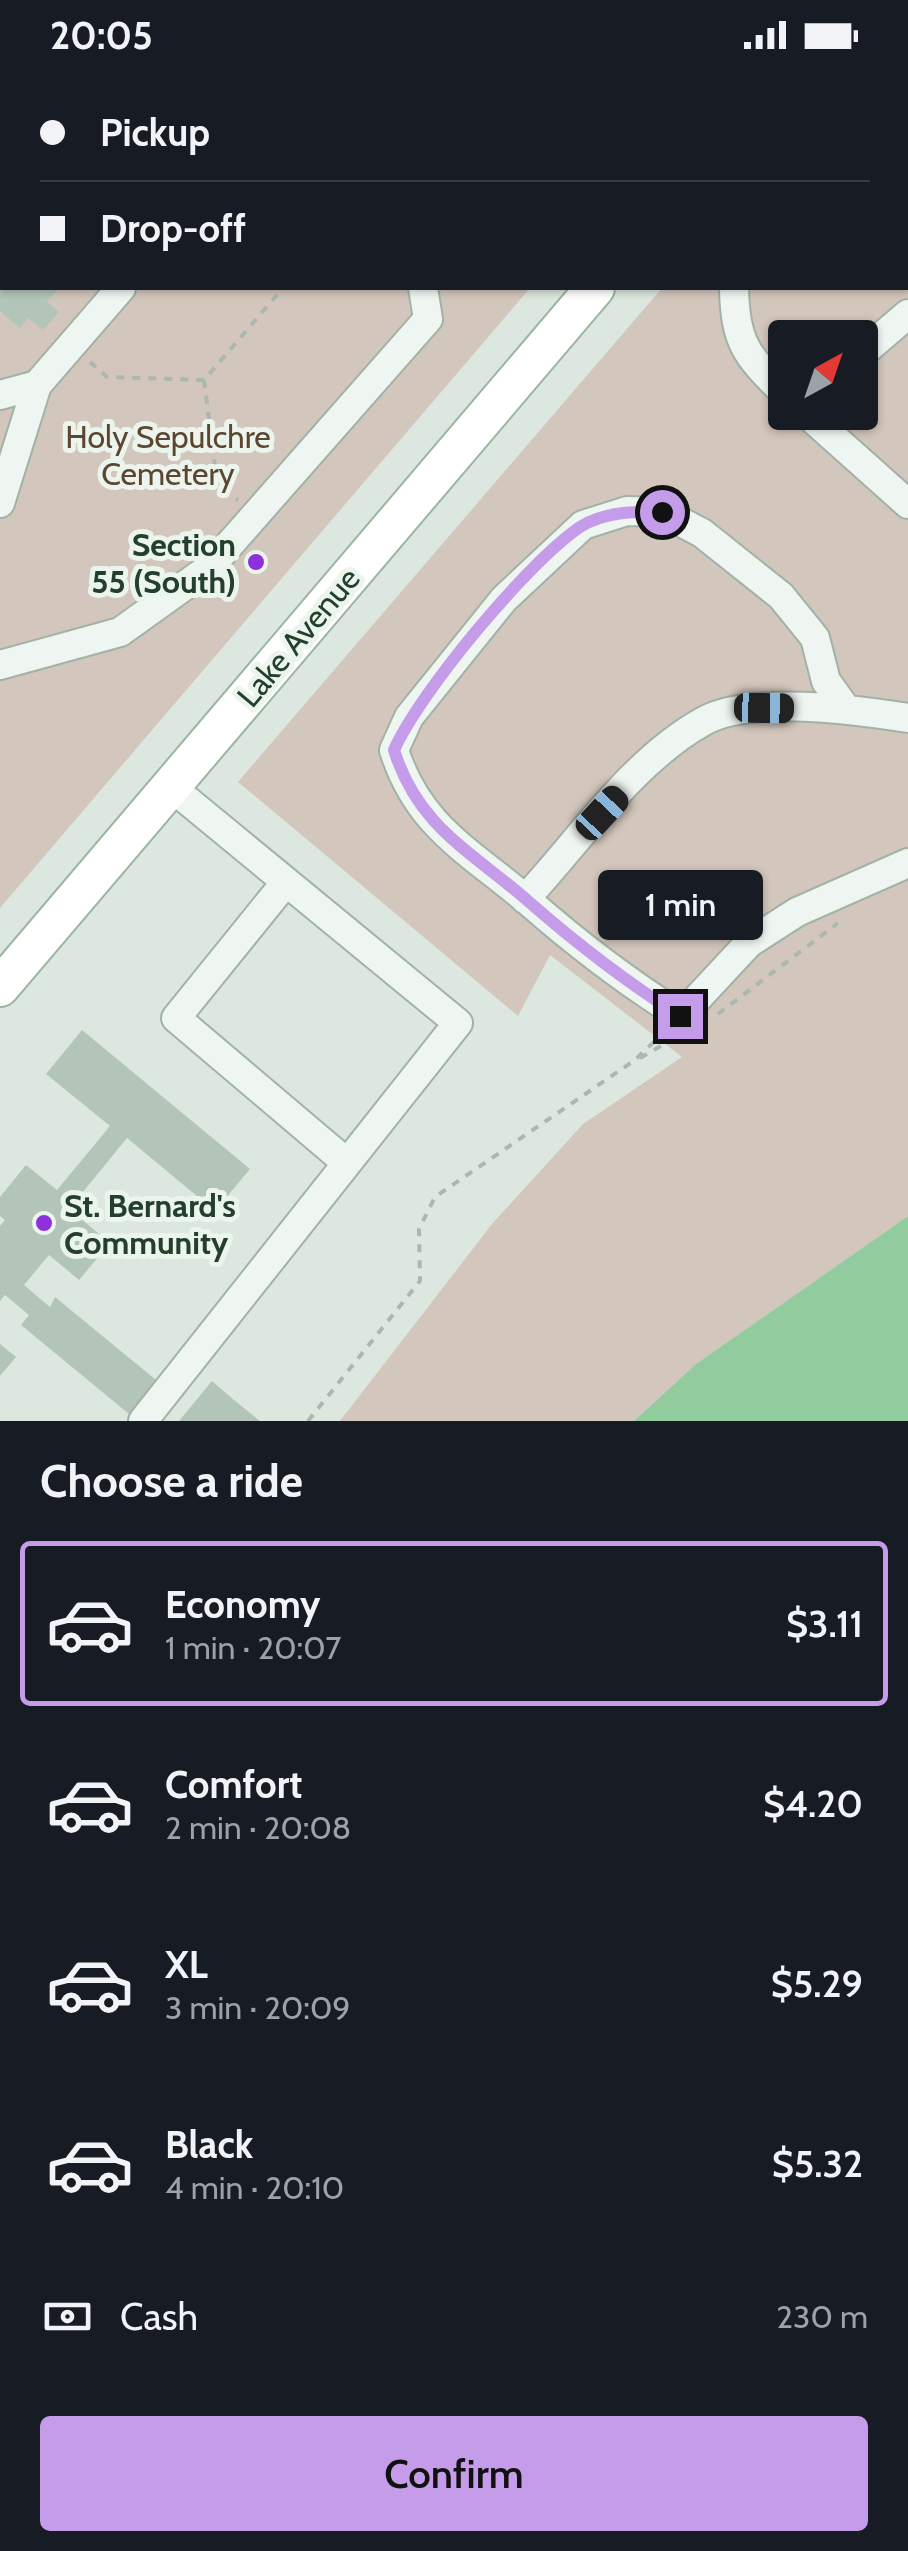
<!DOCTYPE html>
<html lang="en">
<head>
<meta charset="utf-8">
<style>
	:root { --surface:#171b24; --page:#20242c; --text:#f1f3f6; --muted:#9ea1a6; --line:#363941; --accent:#c49cea }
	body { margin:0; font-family:Cabin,sans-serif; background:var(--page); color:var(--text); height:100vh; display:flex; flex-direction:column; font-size:38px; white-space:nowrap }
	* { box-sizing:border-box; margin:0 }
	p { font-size:32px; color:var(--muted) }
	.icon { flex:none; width:55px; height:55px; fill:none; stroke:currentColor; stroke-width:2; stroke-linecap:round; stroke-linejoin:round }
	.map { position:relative; height:1351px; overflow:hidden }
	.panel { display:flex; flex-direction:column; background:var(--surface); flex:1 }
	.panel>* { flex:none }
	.top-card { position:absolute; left:0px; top:0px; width:910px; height:220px; box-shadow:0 2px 8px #0004; display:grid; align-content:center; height:220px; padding:0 40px; background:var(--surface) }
	.needle { width:65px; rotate:40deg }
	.buttons { position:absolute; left:768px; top:250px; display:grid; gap:20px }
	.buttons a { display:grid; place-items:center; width:110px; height:110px; border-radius:10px; background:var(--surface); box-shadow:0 2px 8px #0004; font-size:50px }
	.end { position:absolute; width:45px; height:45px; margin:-22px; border:12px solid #c49cea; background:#111; box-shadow:0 0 0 5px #111 }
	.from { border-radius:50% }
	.bubble { position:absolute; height:70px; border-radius:10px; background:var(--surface); box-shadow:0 2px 8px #0004; font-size:32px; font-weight:600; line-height:70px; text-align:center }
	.car { position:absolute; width:30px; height:60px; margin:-30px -15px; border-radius:12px; box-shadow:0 0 8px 2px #0007; background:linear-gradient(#222 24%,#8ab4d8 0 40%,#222 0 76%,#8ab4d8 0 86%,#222 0) }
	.top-card b { display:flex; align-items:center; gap:35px; height:95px; font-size:38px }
	.top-card b+b { border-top:2px solid var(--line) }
	.top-card i { width:25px; height:25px; background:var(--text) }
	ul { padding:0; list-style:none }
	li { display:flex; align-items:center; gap:30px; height:165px; margin:0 20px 15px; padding:0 20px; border:5px solid transparent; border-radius:10px }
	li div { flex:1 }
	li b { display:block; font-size:38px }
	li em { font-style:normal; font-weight:600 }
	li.current { border-color:var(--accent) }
	li>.icon { width:90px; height:90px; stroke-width:1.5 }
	h2 { padding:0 40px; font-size:45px; line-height:120px }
	.pay { display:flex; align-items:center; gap:25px; height:110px; padding:0 40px; font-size:38px }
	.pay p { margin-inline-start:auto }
	.cta { display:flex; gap:20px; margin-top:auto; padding:20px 40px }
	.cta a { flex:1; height:115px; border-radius:10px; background:var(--accent); color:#111; font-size:40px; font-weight:600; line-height:115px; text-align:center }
	.status { display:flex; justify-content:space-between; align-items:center; height:70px; padding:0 50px; background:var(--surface); direction:ltr }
	.status svg { height:28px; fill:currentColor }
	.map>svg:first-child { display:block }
	.green { fill:#d3c6bc; fill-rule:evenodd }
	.water { fill:#92cc9e }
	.building { fill:#b2c5b8 }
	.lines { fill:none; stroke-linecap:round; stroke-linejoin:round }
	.minor-casing { stroke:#a1b2a6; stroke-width:32 }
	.major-casing { stroke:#9ab5a1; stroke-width:42 }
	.path { stroke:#aab8ae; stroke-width:4; stroke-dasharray:8 8; stroke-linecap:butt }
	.minor { stroke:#eff6f1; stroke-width:28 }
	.major { stroke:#fff; stroke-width:38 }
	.route { stroke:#c49cea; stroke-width:12 }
	.poi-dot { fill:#8c31dc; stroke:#ebf5ee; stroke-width:4 }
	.labels { text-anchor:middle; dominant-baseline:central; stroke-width:10; stroke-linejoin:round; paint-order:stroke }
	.park-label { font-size:32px; fill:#5d4630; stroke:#ebf5ee }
	.poi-label { font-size:32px; font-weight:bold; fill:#24402d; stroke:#ebf5ee; text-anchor:end }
	.street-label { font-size:32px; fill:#24402d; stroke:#ebf5ee }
</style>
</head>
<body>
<div class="status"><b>20:05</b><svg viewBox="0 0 49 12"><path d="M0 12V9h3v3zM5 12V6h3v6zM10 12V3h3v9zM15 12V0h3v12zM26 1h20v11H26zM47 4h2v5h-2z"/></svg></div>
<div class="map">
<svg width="908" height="1351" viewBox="0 0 908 1351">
	<rect width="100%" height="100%" fill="#dce8df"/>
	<!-- green -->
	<path class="green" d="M0,0h706l-704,2v216h528l-530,620z
		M848,0h60v1146l-212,148 -62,57h-294l152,-197 91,-100 99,-67 -132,-102 -32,61 -280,-234 424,-494h246v-216zM785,268h75v74h-75z"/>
	<!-- water -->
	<path class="water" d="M908,1146v205h-274l62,-57z"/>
	<!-- building -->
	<path class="building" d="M0,218h59l-12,14 12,10 -16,18 -15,-12 -8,10 -20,-17z
		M82,960l168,139 -35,42 -88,-73 -58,71 41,34 -31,37 -30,-25 -25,30 26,22 5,-10 101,83 -27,34 -108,-89 8,-10 -24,-20 -5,6v-75l5,-6 -5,-4v-19l26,-32 31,25 53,-64 -64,-52z
		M0,1274l16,13 -16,19z
		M212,1311l22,19 26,21h-81z"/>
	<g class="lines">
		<defs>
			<path id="minor" d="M167,0l3,2
				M304,2l2,-2
				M734,218c1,54 12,68 51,105
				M860,285l48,-41
				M0,325l37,-10 84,-97
				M805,342l103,92
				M0,433l37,-118
				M0,595l120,-33 88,-63 220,-250 -5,-31
				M846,639l-20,-28 -11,-43 -34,-42 -79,-63 -40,-21 -35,-1 -44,14 -79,74 -95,118 -15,33c24,77 77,102 134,151 49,43 97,80 153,115l68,-73 48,-31 111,-49
				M286,812l-110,136 171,145
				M525,829c55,-59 107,-138 179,-178 47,-26 152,-11 204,-3
				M143,1351l315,-398 -287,-236"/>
			<path id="major" d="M778,2l2,-2
				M0,917l595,-699"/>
		</defs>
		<!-- minor casing -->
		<use href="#minor" class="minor-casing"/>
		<!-- major casing -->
		<use href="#major" class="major-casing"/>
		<!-- path -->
		<path class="path" d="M90,292l17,15 97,3 79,-92
			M204,310l13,102 21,18
			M718,944l120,-91
			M640,988l35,-20
			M308,1351l112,-140 -1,-52 16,-32 200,-137 28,-27"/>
		<!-- minor -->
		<use href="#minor" class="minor"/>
		<!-- major -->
		<use href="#major" class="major"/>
	</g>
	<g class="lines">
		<!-- route -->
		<path class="route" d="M662,442c-27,-1 -59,0 -82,15 -53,36 -160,165 -186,223 24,77 77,101 134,151 49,43 97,80 152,115"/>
	</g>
	<!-- markers -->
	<g class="poi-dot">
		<circle cx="256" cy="492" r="10"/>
		<circle cx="44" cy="1153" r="10"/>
	</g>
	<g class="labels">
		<!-- park labels -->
		<g class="park-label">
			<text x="168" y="366">Holy Sepulchre<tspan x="168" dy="37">Cemetery</tspan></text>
		</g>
		<!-- poi labels -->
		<g class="poi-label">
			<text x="236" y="474">Section<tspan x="236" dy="37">55 (South)</tspan></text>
			<text x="64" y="1135" text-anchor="start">St. Bernard's<tspan x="64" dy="37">Community</tspan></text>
		</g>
		<!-- street labels -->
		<g class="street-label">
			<text transform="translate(298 567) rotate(-50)">Lake Avenue</text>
		</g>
	</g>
</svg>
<div class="buttons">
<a><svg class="needle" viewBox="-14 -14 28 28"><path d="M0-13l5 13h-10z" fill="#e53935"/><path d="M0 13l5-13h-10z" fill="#9ea1a6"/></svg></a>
</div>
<i class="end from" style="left:662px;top:442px"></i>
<i class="end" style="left:680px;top:946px"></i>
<div class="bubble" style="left:598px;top:800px;width:165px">1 min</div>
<i class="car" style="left:764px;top:638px;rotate:91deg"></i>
<i class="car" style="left:602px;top:743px;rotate:43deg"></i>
<div class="top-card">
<b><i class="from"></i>Pickup</b>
<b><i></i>Drop-off</b>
</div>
</div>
<section class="panel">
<h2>Choose a ride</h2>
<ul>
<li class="current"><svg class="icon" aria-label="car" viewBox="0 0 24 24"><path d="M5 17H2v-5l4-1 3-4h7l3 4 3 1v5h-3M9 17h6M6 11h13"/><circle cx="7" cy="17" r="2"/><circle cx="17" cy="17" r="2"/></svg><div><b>Economy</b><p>1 min · 20:07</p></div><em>$3.11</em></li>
<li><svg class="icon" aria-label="car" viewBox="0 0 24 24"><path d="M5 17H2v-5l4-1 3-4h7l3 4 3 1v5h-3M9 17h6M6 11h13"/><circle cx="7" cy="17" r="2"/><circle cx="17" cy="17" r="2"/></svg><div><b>Comfort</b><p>2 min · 20:08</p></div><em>$4.20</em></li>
<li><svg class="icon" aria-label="car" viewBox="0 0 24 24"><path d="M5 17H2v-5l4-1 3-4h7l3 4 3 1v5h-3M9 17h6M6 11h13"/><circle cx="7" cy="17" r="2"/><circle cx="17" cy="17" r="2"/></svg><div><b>XL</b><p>3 min · 20:09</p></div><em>$5.29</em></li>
<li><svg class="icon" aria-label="car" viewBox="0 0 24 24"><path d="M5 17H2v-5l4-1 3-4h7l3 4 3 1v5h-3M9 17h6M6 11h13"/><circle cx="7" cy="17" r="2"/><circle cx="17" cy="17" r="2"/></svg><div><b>Black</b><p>4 min · 20:10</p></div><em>$5.32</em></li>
</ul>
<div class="pay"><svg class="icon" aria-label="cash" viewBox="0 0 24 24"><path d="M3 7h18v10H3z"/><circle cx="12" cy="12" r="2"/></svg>Cash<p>230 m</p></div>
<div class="cta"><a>Confirm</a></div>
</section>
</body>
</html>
